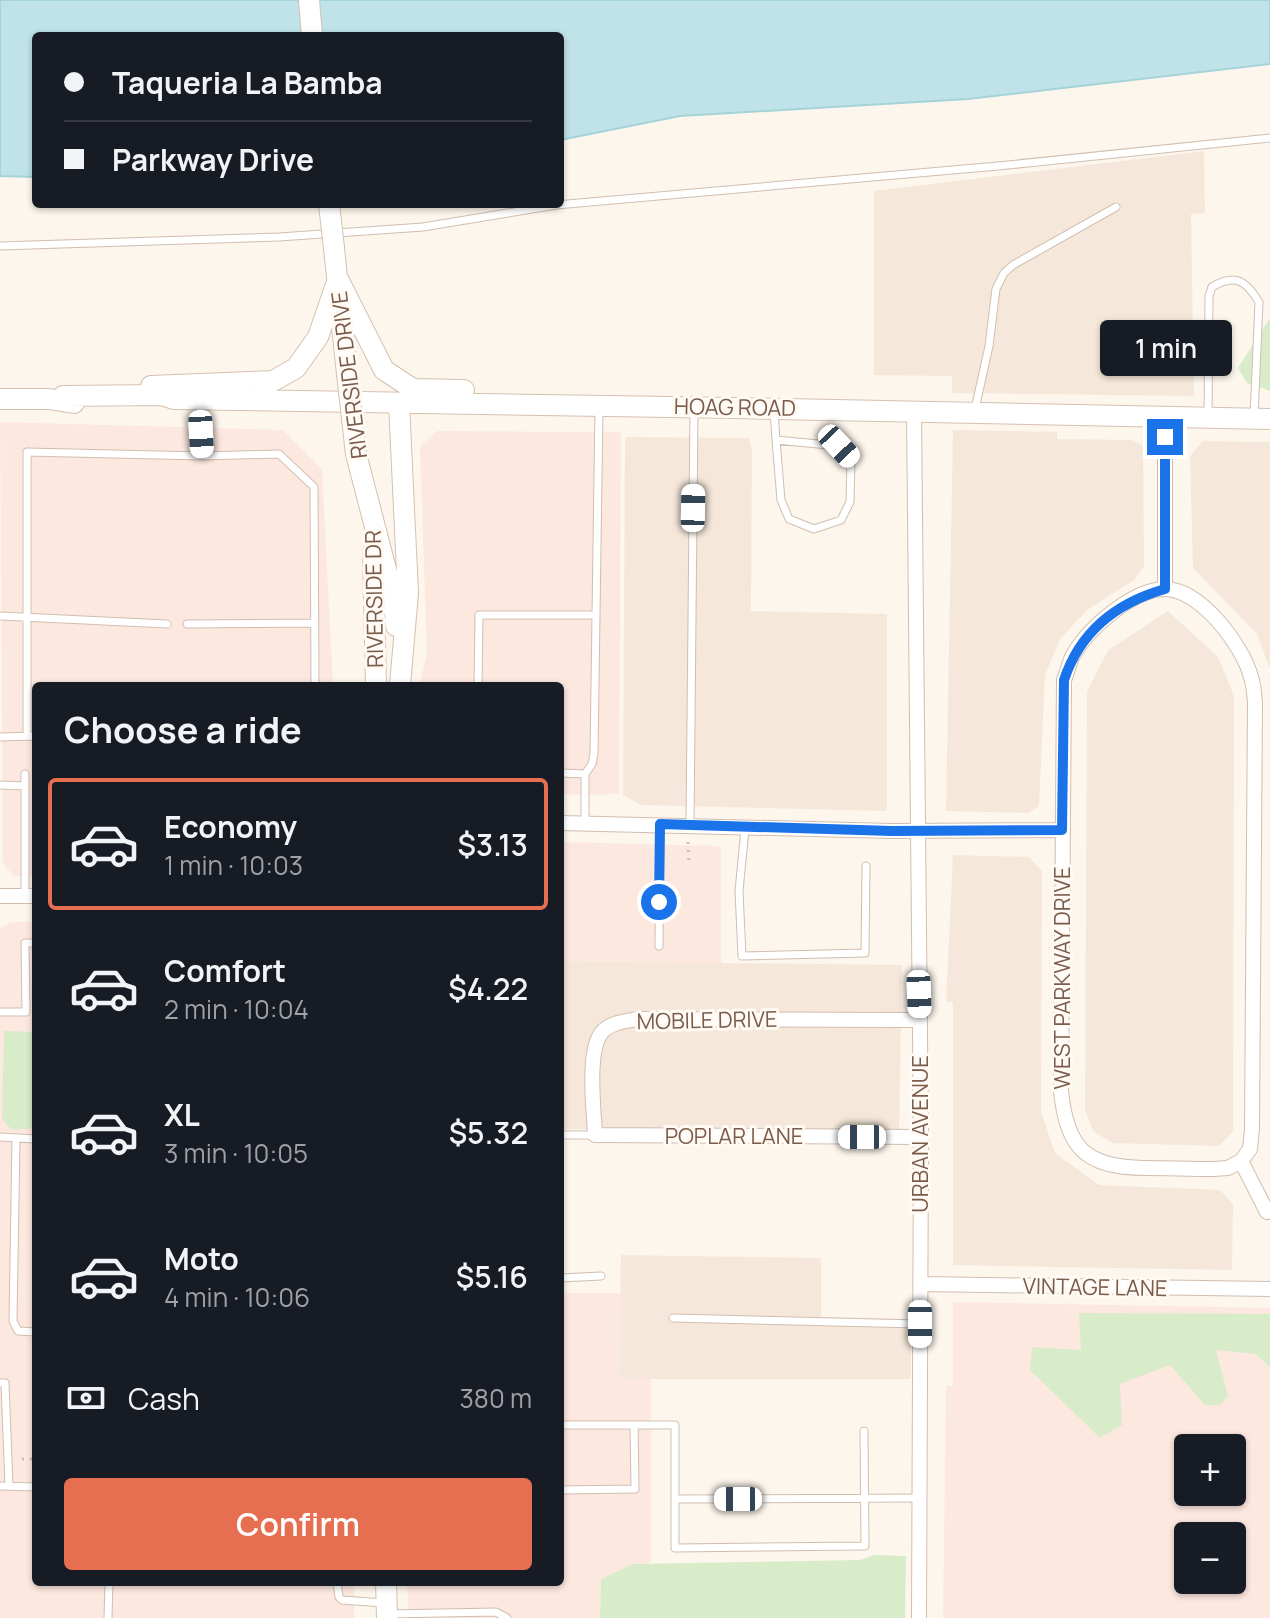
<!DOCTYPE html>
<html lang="en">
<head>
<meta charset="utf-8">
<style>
	:root { --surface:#171b24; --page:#242831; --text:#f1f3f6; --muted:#9ea1a6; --line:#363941; --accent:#e76f51 }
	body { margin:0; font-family:Manrope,sans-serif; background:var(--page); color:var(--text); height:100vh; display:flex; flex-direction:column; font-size:30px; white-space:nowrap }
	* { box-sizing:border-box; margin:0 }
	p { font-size:26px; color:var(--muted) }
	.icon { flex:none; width:44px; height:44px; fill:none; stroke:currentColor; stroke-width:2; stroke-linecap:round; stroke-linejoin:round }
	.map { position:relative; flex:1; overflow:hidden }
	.side { position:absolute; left:32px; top:682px; width:532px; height:904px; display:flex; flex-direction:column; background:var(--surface); border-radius:8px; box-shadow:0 2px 6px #0004 }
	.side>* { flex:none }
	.top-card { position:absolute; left:32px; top:32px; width:532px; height:176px; border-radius:8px; box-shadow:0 2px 6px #0004; display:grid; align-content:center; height:176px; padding:0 32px; background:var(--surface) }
	.buttons { position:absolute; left:1174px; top:1434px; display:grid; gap:16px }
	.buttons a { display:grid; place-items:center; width:72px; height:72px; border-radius:8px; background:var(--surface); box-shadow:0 2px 6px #0004; font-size:40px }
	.end { position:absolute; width:36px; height:36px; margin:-18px; border:10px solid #1a73e8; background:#fff; box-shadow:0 0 0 4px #fff }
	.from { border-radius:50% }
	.bubble { position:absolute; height:56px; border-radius:8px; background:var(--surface); box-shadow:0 2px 6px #0004; font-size:26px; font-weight:600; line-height:56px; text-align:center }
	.car { position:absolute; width:24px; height:48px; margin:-24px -12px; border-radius:10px; box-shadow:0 0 6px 2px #0007; background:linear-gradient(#fff 24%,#345 0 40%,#fff 0 76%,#345 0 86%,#fff 0) }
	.top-card b { display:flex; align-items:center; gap:28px; height:76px; font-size:30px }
	.top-card b+b { border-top:2px solid var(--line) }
	.top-card i { width:20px; height:20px; background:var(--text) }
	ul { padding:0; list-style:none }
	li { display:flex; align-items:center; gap:24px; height:132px; margin:0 16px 12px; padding:0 16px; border:4px solid transparent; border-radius:8px }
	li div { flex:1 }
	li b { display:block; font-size:30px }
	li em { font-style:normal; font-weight:600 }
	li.current { border-color:var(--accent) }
	li>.icon { width:72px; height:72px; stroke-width:1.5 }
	h2 { padding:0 32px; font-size:36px; line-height:96px }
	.pay { display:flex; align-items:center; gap:20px; height:88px; padding:0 32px; font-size:30px }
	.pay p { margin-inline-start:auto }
	.action { display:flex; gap:16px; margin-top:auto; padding:16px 32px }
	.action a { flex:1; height:92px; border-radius:8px; background:var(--accent); color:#fff; font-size:32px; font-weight:600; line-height:92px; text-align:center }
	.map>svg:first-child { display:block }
	.residential { fill:#f5e8da }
	.commercial { fill:#fde8e0; fill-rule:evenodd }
	.green { fill:#d8ecc9 }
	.water { fill:#bfe3e8; stroke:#a5d3da; stroke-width:2 }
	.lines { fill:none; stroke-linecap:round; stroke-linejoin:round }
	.lane-casing { stroke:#d1beb0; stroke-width:9 }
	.street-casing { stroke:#d1beb0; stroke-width:16 }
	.secondary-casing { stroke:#d6c0b0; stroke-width:22 }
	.path { stroke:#d9b8a5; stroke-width:3; stroke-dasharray:2 6; stroke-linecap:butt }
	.lane { stroke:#fff; stroke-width:7 }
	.street { stroke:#fff; stroke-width:14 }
	.secondary { stroke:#fff; stroke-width:20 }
	.secondary-bridge-casing { stroke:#d6c0b0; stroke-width:22; stroke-linecap:butt }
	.secondary-bridge { stroke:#fff; stroke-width:20 }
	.route { stroke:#1a73e8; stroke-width:10 }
	.labels { text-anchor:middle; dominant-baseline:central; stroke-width:6; stroke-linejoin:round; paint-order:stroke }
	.street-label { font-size:22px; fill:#7a5c4d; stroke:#fffaf3 }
</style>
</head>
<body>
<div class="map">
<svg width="1270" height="1618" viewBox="0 0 1270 1618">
	<rect width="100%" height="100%" fill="#fdf6ec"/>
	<!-- residential -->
	<path class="residential" d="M1204,151l1,62 -14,1 3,182 -242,-3v-17l-78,-1v-184z
		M953,430l104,2v7l75,1 11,6 1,120 -10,14 -47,30 -27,29 -15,36 -6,131 -11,7 -82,-2z
		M625,437l124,1 3,12 -1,161 136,3v197l-246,-6 -18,-10z
		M1203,441l67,1v227l-13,-35 -64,-66 -3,-112z
		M1168,611l50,46 16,39 -1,435 -14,15 -107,-3 -19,-12 -8,-21 2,-419 21,-41z
		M953,855l76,2 13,14 -1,241 14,41 44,32 121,5 13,14 -1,66 -279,-5v-263h-7z
		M560,961l342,4 -3,168 -339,-4z
		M621,1255l200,3v59l90,2v60h-292z"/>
	<!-- commercial -->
	<path class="commercial" d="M0,422l283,8 39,39 11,217h-297v190h-22l-11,-12z
		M437,431l184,1 -2,362 -59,1v-109h-141l8,-32 -7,-208z
		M560,842l161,4v117l-161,-2z
		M11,922h25v660h318v36h-354v-689z
		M560,1293h61l-2,85 32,1v184l-20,1 -30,15 -1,39h-191l-2,-36h153z
		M953,1302l317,6v310h-327l3,-232h7zM1188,1448h44v44h-44zM1188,1536h44v44h-44z"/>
	<!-- green -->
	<path class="green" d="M1270,318v73l-23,-8 -9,-15z
		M4,1031l32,1v96l-24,2 -10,-11z
		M1079,1313l191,1v53l-15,-13 -39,-4 12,46 -8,9h-15l-35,-40 -50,19 2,41 -22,13 -70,-68 2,-23 49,3z
		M874,1555l32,1 -1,62h-305l1,-39 31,-15 228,-4z"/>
	<!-- water -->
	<path class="water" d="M0,0h1270v64l-302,35 -288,17 -120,24v-104h-524v141l-36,-1z"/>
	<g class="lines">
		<defs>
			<path id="lane" d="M0,246l279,-9 144,-10 133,-22 442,-39 272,-28
				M200,401l2,55
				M975,409l14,-63 7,-57 8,-16 9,-8 103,-58
				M774,411l2,29 63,6 12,13 -1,43 -9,18 -27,9 -25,-10 -8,-19 -5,-60
				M1208,417l1,-121 3,-9c24,-14 34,-6 47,15l-5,114
				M0,616l167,8
				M187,624l126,-1
				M478,686l1,-71h117
				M27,736v-284l175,4 77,-2 35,33 1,199
				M0,737l36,-1
				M560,773l25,1v49
				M25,774v122
				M585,774l7,-10 2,-10 5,-347
				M0,785l25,1
				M690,825l4,-414
				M745,829l-6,62 3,65 123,-3 1,-87
				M659,946l1,-122
				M0,1012h26l-1,-69h11
				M560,1135h35
				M0,1137l36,2
				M16,1138l-3,183 5,10 18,1
				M560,1278l41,-2
				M673,1318l246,6
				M0,1383h5l4,103
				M560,1425h115v123l190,-2 -1,-115
				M0,1486l36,1
				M560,1490l75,-1 -1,-64
				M675,1499l244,-1
				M337,1582l2,15 3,3 42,3
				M388,1614l108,-2 11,6
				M108,1618l1,-36"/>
			<path id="street" d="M914,410l7,727 -2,481
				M1165,589v-173
				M560,823l332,8 170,-1
				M0,896h36
				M920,1020l-282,-1c-11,2 -26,3 -35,12 -17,17 -9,80 -8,104l326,2
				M1241,1161l-13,7 -15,1c-23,0 -46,-1 -69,-1 -58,-1 -77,-19 -83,-77l3,-411c3,-7 5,-16 8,-23 15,-28 60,-67 92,-68 36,-1 79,57 87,88 3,8 3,17 4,25l-3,427 -2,20 -9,12 26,51
				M920,1284l350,5"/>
			<path id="secondary" d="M309,0l3,36
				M334,248l13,126
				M338,279l46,91 29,19 51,1
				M151,386l122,-5 23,-13 22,-31 20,-58
				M63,396l99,-1 12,4c365,7 731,10 1096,20
				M0,399h49l25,4
				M399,403l9,190 -8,92
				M356,454l38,146 2,26
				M373,552l3,134
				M386,1582l1,36"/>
		</defs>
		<!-- lane casing -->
		<use href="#lane" class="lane-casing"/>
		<!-- street casing -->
		<use href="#street" class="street-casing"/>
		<!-- secondary casing -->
		<use href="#secondary" class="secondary-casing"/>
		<!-- path -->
		<path class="path" d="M688,842l1,23
			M22,1459h14"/>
		<!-- lane -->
		<use href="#lane" class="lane"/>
		<!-- street -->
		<use href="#street" class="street"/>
		<!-- secondary -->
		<use href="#secondary" class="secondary"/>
		<defs>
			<path id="secondary-bridge" d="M329,204l5,44
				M347,374l9,80"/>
		</defs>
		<!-- secondary-bridge casing -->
		<use href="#secondary-bridge" class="secondary-bridge-casing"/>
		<!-- secondary-bridge -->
		<use href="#secondary-bridge" class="secondary-bridge"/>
	</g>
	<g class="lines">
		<!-- route -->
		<path class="route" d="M659,902l1,-78 232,7 170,-1 2,-150c16,-48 52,-77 101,-91v-152"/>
	</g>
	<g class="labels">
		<!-- street labels -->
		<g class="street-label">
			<text transform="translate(349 375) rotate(-97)">RIVERSIDE DRIVE</text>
			<text transform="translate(735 407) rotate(1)">HOAG ROAD</text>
			<text transform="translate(374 599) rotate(-91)">RIVERSIDE DR</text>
			<text transform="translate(1062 978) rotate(-90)">WEST PARKWAY DRIVE</text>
			<text transform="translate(707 1020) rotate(-1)">MOBILE DRIVE</text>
			<text transform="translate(920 1134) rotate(-90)">URBAN AVENUE</text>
			<text x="734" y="1136">POPLAR LANE</text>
			<text transform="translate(1095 1287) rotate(1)">VINTAGE LANE</text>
		</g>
	</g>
</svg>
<div class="buttons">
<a>+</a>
<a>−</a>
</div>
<i class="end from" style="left:659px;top:902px"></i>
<i class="end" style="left:1165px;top:437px"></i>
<div class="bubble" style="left:1100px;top:320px;width:132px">1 min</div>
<i class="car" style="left:201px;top:434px;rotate:177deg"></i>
<i class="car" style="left:839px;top:446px;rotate:137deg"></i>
<i class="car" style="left:693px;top:508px;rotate:1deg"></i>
<i class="car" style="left:919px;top:994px;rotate:178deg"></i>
<i class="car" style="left:862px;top:1137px;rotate:270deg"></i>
<i class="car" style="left:920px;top:1324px;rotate:180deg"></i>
<i class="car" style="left:738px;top:1499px;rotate:270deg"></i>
<div class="top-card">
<b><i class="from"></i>Taqueria La Bamba</b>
<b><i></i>Parkway Drive</b>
</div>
<section class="side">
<h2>Choose a ride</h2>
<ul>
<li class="current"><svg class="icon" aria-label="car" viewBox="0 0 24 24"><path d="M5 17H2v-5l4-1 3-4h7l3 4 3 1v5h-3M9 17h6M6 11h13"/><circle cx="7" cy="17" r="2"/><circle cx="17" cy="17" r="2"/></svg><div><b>Economy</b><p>1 min · 10:03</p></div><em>$3.13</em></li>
<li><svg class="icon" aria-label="car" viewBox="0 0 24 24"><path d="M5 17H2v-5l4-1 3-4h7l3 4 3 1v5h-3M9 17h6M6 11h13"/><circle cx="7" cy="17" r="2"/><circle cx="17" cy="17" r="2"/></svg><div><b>Comfort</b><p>2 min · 10:04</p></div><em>$4.22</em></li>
<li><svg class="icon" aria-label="car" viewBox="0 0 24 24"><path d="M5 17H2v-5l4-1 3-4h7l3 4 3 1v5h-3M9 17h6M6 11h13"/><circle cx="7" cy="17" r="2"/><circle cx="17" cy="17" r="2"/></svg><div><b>XL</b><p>3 min · 10:05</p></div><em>$5.32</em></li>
<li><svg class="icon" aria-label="car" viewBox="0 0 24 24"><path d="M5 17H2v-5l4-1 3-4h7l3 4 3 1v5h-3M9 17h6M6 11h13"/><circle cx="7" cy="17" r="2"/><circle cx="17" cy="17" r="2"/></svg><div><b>Moto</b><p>4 min · 10:06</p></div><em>$5.16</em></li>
</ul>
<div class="pay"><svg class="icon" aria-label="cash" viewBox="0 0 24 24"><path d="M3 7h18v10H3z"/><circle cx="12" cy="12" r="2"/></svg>Cash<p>380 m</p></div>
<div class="action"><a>Confirm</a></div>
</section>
</div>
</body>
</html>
